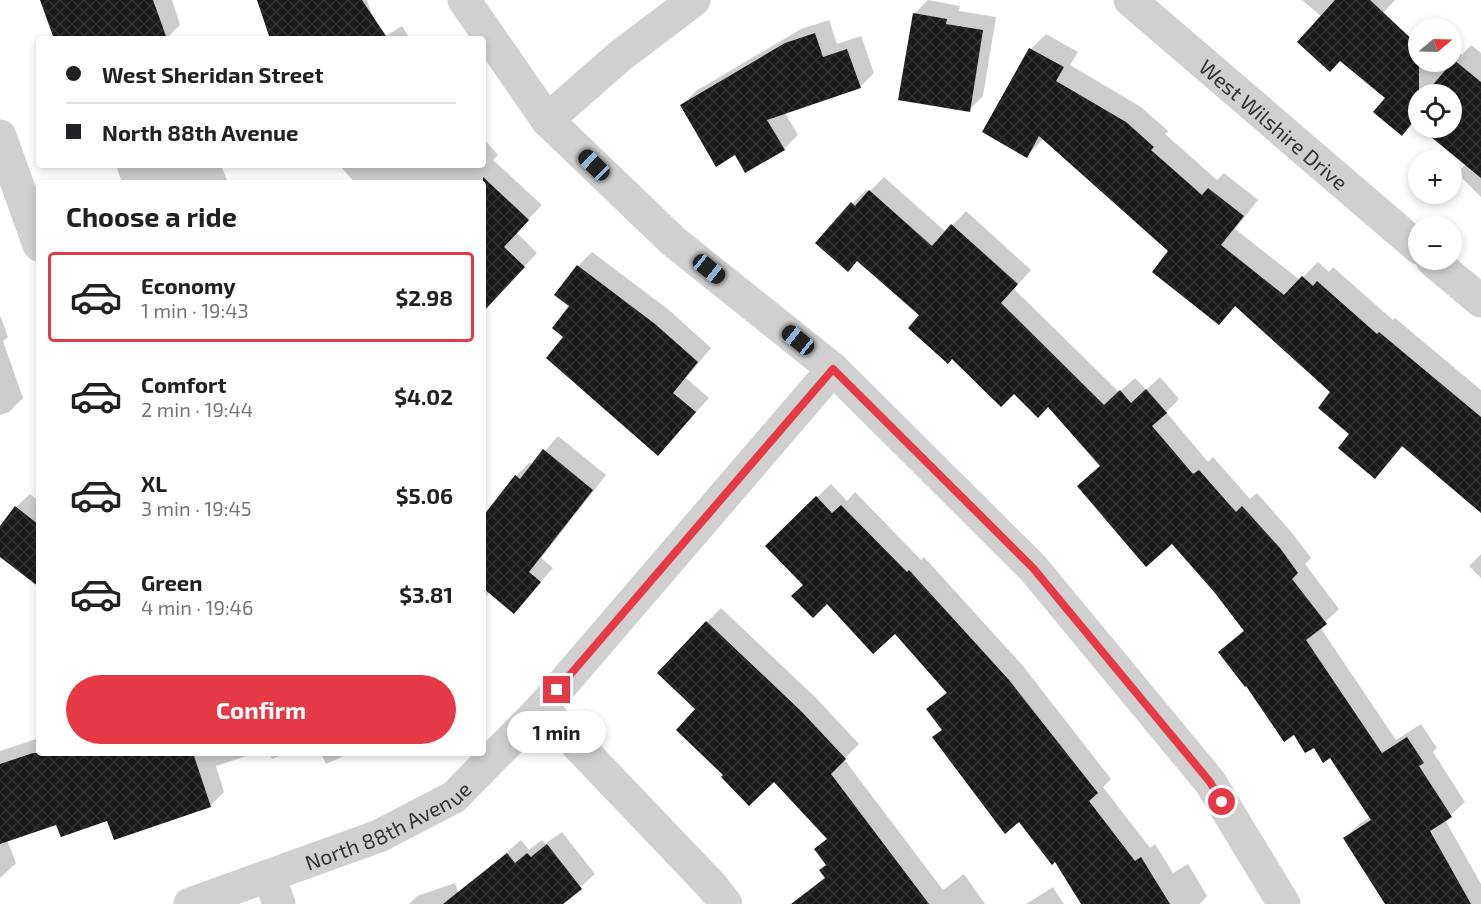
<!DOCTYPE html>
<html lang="en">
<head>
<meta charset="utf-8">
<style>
	:root { --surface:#fff; --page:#f2f2f2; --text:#202124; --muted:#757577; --line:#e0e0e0; --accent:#e63946 }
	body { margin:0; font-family:"Exo 2",sans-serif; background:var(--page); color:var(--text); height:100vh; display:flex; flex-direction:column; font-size:22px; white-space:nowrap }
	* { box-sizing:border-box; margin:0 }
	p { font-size:20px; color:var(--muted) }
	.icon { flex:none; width:33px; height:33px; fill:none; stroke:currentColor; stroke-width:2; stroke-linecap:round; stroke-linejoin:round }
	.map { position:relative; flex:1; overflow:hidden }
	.drawer { position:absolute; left:36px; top:180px; width:450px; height:576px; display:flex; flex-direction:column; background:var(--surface); border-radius:6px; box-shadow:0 3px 9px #0003 }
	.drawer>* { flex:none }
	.top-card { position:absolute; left:36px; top:36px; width:450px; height:132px; border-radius:6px; box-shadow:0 3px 9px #0003; display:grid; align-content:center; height:132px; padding:0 30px; background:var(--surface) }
	.needle { width:39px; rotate:71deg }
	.controls { position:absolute; left:1408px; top:18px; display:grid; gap:12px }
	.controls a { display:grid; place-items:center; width:54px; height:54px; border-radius:50%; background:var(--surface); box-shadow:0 3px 9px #0003; font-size:30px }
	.end { position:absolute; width:27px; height:27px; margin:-14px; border:8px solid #e63946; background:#fff; box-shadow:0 0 0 3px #fff }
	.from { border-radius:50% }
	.bubble { position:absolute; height:42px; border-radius:21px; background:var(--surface); box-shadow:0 3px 9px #0003; font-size:20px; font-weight:700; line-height:42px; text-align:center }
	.car { position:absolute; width:18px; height:36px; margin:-18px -9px; border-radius:8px; box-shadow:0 0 4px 2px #0007; background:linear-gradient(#222 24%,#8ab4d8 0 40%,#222 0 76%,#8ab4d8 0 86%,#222 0) }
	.top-card b { display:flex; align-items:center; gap:21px; height:57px; font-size:22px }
	.top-card b+b { border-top:2px solid var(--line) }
	.top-card i { width:15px; height:15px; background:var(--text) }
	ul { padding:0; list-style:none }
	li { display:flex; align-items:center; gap:18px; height:90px; margin:0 12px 9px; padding:0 18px; border:3px solid transparent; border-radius:6px }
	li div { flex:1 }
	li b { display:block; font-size:22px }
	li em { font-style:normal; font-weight:700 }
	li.selected { border-color:var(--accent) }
	li>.icon { width:54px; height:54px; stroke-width:1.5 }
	h2 { padding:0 30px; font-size:27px; line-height:72px }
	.action { display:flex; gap:12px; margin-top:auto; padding:12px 30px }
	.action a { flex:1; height:69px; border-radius:36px; background:var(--accent); color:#fff; font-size:24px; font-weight:700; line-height:69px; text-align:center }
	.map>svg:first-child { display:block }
	.shadow { fill:#0003 }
	.building { fill:url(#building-cross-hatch) }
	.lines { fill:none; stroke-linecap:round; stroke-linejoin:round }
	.minor { stroke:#d0d0d0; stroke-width:33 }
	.route { stroke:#e63946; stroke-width:8 }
	.labels { text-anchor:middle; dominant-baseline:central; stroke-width:6; stroke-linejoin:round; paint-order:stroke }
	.street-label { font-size:21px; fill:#333; stroke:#fff }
</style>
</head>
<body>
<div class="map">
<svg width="1481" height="904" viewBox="0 0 1481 904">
	<defs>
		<pattern id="building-cross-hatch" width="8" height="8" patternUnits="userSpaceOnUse" patternTransform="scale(1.5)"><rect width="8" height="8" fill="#1a1a1a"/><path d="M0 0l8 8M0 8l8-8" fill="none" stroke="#333"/></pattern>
	</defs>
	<rect width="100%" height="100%" fill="#fff"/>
	<!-- shadow -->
	<path class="shadow" d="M42,0h130l8,25 -14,14h-111z
		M259,0h108l13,39h-95z
		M928,0l32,6 -1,5 37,6 -13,79 -14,14 -55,-96z
		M1302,0h93l-52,56 -21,-39z
		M829,20l8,24 24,-8 13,37 -14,14 -75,26 13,22 -14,14 -48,4 -54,-48 14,-14 105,-62z
		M402,26l8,13h-29z
		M1046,34l32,18 -8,13 71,42 27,24 -3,3 52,46 7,-7 34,27 -23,29 65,51 18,-18 11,10 4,-5 60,53 2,-2 86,72v121l-77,-66 -29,32 -24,-43 -19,-42 -95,-87 -18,18 -48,-72 -127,-113 -17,18 4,-107z
		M1471,45l10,8v144l-24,-24 9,-9 -44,-36h30v-34h-33v31l-5,-4 -12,13 17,-75v3h33v-15l10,8z
		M483,138l15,17 -5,5 49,45 -26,27 21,21 -37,39 -17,11v-120h-128l-14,-16 2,-2h140z
		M116,165h96l1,2 8,-2 7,18h-106z
		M884,177l62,55 20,-21 65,59 -17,19 105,103 16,-14 11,12 14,-13 19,22 -13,13 42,50 5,-5 37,42 7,-6 36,41 18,24 -6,6 34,45 -19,18 76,113 25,-16 16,24 -4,4 32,50 -20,18 36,64v20h-95l-41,-66 14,-14 11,-7 -39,-62 -37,-22 -74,-81 25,-23 -29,-37 -167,-187 -35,-13 -92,-77 -70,-111 14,-14 3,2z
		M592,252l77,58 42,38 -25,30 23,20 -51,56 -93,-118 13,-70z
		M0,315l8,22 -5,4 20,57 -14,14 -9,3z
		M558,436l48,39 -65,83 12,10 -39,44 -24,-20 -7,8v-91l4,4 29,-37 14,-14 3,3z
		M831,484l16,17 8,-9 66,68 3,-3 99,109 88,113 -8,8 47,61 5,-4 18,29 15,-9 19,32 -7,8h-117l-27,-44 -37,-40 -85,-83 9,-8 -15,-20 19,-18 -52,-60 -68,-29 -22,-18 -38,-38z
		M30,494l9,7v84l-39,-30v-27l16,-21z
		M1481,554v24l-12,-12z
		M721,608l95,90 43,46 -15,15 99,131 21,-16 21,30h-159l-12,-16 12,-12 2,-12 -12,-15 12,-12 -54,-58 -49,-4 -28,-66 10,-87z
		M39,738v15h216l-39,13 8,26 -14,14 -102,13 -51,4 -50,17 9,23 -16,15v-127z
		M270,753h15l-13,6z
		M321,753h30l-25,11z
		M562,832l33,42 -34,30h-65l-20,-25 45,-39 8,10 13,-10 3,4z
		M455,883l7,21h-53l8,-8z
		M1053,887l11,17h-38z"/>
	<!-- building -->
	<path class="building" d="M40,0h113l14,39h-113z
		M257,0h105l26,39h-118z
		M1335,0h35l49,46v81l-6,-5 -11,14 -29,-24 12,-14 -45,-37 -10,11 -33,-30z
		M913,13l34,6 -1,5 37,6 -13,82 -72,-12z
		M815,33l8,24 24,-8 14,39 -94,32 18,30 -40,23 -10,-18 -19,12 -36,-62 105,-62z
		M1029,48l35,19 -8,14 70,41 28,25 -3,3 51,45 6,-7 36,28 -23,29 63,50 18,-19 11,10 4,-5 60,53 2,-2 102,85v96l-79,-67 -27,33 -37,-31 11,-14 -31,-26 12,-16 -95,-86 -16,19 -67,-53 16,-21 -129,-115 -12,22 -45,-26z
		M1454,60l27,22v96l-61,-50h32v-34h-27z
		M483,177l46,43 -25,27 21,20 -42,45z
		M869,190l63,56 19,-22 67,60 -17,19 103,102 16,-15 11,13 15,-14 21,24 -15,13 41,48 6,-4 37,42 6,-6 38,42 18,25 -6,6 35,45 -21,16 76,113 25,-16 17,26 -5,3 33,51 -22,14 41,73h-86l-42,-66 28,-18 -41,-62 -7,5 -9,-15 -9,5 -11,-18 -10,7 -38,-56 -1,1 -27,-35 26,-21 -29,-38 -43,-49 -26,23 -69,-81 23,-20 -52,-59 -10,11 -24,-24 -13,13 -49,-48 -4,5 -40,-36 11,-13 -62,-54 -9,11 -33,-29 36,-41 4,4z
		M577,265l78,59 43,38 -25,31 23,19 -38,44 -112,-98 17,-21 -11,-9 17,-22 -15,-11z
		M543,449l50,41 -64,82 12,10 -27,32 -31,-26v-72l32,-41 5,4z
		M816,496l16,17 9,-8 66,67 2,-2 100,110 89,113 -9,8 46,60 6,-4 29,47h-89l-26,-42 -3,3 -33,-43 -14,12 -73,-97 10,-7 -16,-21 21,-16 -52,-59 -22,20 -46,-50 -14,14 -22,-22 12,-11 -38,-39z
		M15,506l24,19v62l-39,-30v-31z
		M706,621l96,91 44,47 -15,15 98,130h-138l34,-26 -6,-8 7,-5 -12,-16 13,-10 -53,-57 -25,24 -28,-29 2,-2 -47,-45 19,-21 -38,-36z
		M33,753h160l18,54 -97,33 -7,-19 -46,16 -5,-12 -56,19v-80z
		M547,844l35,45 -19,15h-120l64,-51 8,10 12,-10 4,4z"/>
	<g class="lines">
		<!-- minor -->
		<g class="minor">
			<path d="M464,0l83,120 126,121 160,128 200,199 177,214 74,122"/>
			<path id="s1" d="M1130,0l289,248"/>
			<path d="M547,120l73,-64 74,-56"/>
			<path d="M0,136l39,109"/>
			<path d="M1432,260l49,41"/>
			<path d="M542,708l170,178 14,18"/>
			<path d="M269,876l10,28"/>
			<path id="s2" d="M190,904l189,-68 75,-39 88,-89 291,-339"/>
		</g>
	</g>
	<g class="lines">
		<!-- route -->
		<path class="route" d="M557,690l276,-321 200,199 177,214 12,20"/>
	</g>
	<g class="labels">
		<!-- street labels -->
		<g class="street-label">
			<text stroke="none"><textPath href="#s1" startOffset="190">West Wilshire Drive</textPath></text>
			<text stroke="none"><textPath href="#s2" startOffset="213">North 88th Avenue</textPath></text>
		</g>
	</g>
</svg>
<div class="controls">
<a><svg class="needle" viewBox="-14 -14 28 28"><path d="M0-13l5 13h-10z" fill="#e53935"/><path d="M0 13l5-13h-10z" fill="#757577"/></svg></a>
<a><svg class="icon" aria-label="locate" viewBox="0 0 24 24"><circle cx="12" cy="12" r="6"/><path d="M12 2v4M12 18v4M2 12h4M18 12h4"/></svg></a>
<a>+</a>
<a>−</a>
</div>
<i class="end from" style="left:1222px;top:802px"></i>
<i class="end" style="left:557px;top:690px"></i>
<div class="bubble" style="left:507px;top:711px;width:99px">1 min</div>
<i class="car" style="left:594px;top:165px;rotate:314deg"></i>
<i class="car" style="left:709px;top:269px;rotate:129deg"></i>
<i class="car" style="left:798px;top:340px;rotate:309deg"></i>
<div class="top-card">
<b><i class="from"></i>West Sheridan Street</b>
<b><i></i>North 88th Avenue</b>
</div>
<section class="drawer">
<h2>Choose a ride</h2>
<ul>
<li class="selected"><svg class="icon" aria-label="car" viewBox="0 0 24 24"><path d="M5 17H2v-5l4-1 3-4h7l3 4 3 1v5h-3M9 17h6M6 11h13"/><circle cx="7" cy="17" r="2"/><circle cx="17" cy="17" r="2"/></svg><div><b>Economy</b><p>1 min · 19:43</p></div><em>$2.98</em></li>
<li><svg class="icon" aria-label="car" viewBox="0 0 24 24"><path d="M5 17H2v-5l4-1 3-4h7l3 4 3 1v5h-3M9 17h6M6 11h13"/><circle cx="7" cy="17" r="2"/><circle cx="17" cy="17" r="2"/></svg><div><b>Comfort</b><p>2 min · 19:44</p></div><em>$4.02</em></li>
<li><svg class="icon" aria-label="car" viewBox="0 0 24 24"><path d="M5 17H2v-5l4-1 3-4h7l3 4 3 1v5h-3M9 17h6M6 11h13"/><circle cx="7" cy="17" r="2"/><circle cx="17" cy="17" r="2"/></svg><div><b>XL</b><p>3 min · 19:45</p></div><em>$5.06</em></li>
<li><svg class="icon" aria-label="car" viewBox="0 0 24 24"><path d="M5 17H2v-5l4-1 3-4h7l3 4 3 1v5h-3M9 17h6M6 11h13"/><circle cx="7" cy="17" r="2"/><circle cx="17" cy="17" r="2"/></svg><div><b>Green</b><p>4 min · 19:46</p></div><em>$3.81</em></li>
</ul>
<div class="action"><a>Confirm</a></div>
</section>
</div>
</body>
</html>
